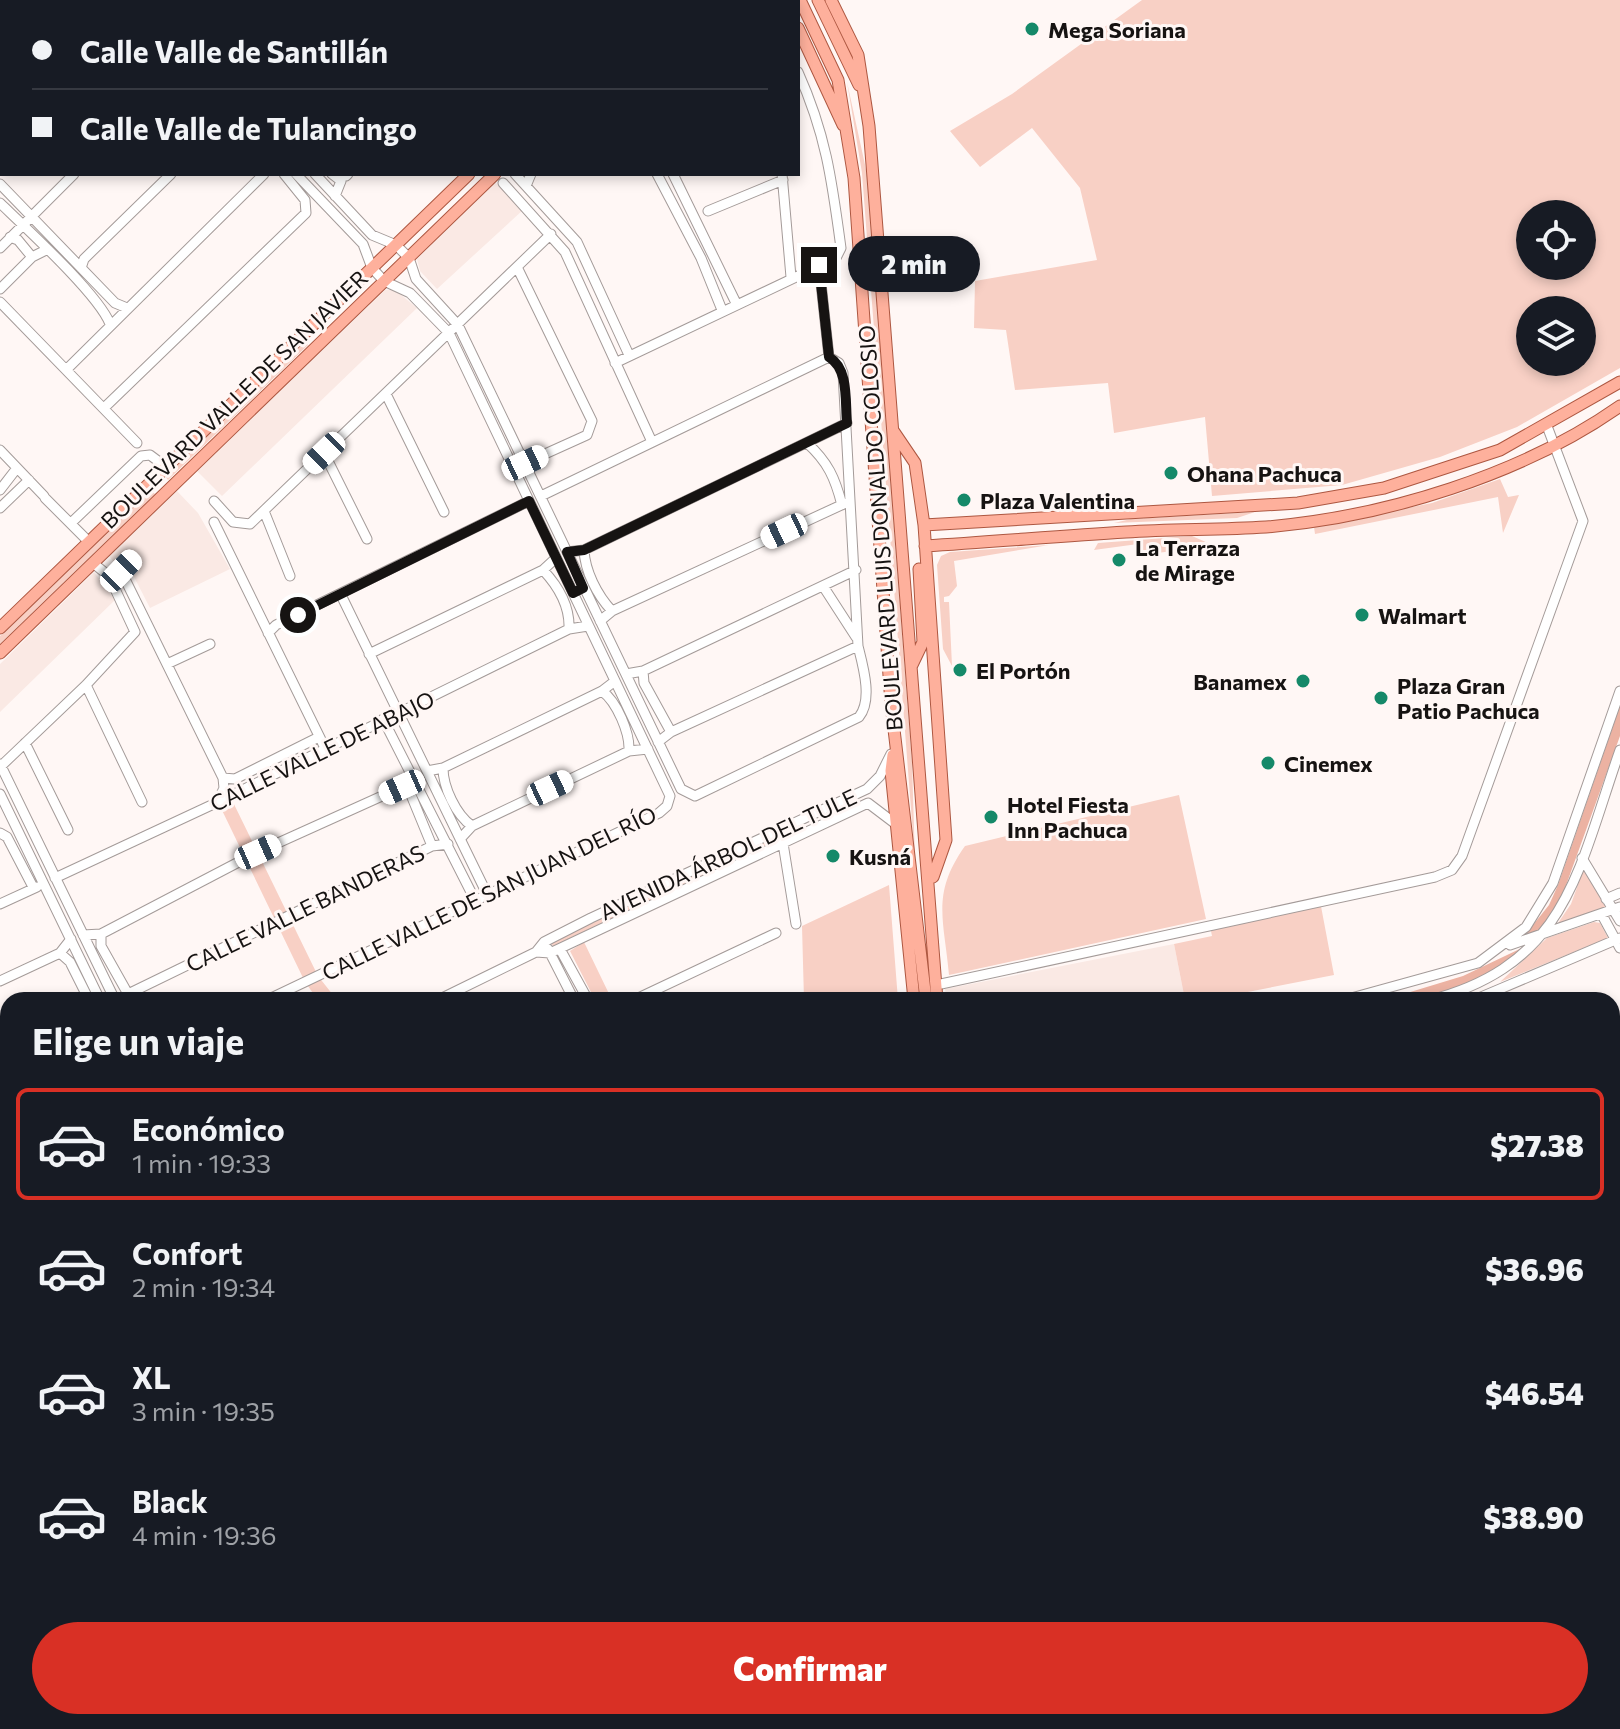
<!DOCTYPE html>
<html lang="es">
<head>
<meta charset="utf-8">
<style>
	:root { --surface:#171b24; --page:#242831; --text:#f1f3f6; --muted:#9ea1a6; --line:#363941; --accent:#d93025 }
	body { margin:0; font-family:Commissioner,sans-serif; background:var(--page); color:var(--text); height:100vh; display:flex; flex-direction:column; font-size:30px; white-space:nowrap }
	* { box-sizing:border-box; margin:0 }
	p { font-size:26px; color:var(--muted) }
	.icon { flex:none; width:44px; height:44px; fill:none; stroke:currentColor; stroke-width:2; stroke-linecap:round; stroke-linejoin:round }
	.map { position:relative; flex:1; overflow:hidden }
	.sheet { position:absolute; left:0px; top:992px; width:1620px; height:738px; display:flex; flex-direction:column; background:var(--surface); border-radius:24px 24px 0 0; box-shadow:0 4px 12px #0003 }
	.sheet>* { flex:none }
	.hud { position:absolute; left:0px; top:0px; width:800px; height:176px; box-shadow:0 4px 12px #0003; display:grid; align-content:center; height:176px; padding:0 32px; background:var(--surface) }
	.fabs { position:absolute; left:1516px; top:200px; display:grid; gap:16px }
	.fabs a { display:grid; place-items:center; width:80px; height:80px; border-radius:50%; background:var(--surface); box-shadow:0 4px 12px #0003; font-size:40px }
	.end { position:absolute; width:36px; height:36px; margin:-18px; border:10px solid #161312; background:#fff; box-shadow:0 0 0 4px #fff }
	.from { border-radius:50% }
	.bubble { position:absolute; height:56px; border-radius:28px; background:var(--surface); box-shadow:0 4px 12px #0003; font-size:26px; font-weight:800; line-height:56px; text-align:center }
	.car { position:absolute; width:24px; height:48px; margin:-24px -12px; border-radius:10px; box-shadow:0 0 6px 2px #0007; background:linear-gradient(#fff 24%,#345 0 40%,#fff 0 76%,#345 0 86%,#fff 0) }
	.hud b { display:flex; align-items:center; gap:28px; height:76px; font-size:30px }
	.hud b+b { border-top:2px solid var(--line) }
	.hud i { width:20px; height:20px; background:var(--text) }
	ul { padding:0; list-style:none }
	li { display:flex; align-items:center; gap:24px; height:112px; margin:0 16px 12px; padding:0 16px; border:4px solid transparent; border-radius:12px }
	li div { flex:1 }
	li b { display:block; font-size:30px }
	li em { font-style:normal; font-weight:800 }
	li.selected { border-color:var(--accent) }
	li>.icon { width:72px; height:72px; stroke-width:1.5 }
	h2 { padding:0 32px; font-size:36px; line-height:96px }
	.button { display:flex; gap:16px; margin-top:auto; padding:16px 32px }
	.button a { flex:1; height:92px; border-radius:48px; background:var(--accent); color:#fff; font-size:32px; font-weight:800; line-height:92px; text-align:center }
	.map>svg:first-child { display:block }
	.built { fill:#fae9e4 }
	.green { fill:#f8d0c5; fill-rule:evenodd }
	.forest { fill:#ecb2a2 }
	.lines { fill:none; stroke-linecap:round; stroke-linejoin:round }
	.river { stroke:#efb5a5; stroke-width:16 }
	.minor-casing { stroke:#a49b99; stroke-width:11 }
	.major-casing { stroke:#ad5741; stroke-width:13 }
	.minor { stroke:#fff; stroke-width:9 }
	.major { stroke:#feb09c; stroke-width:11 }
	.route { stroke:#161312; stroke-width:10 }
	.poi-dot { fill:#158969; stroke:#fff7f5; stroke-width:3 }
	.labels { text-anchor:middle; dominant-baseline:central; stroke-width:6; stroke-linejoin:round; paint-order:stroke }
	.poi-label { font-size:22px; font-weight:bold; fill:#161312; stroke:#fff7f5; text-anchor:start }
	.street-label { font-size:22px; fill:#161312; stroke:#fff7f5 }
</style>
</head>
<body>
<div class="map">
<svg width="1620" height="1729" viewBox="0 0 1620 1729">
	<rect width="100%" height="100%" fill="#fff7f5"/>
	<!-- built -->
	<path class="built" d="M495,182l28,28 -86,79 -17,-18 -3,-12z
		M394,289l23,19 -195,188 -25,-25 188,-181z
		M177,491l21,22 32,56 -80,39 -18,-35 -6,4 -17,-21z
		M94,572l21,28 -115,112v-48z
		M1174,944l11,56h-238l-2,-11z
		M1620,1022v305l-8,1v-303z
		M1620,1336v393h-409l401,-7v-385z"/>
	<!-- green -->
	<path class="green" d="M1142,0h478v368l-103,59 -77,30 -98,28 -130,11 -7,-79 -91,16 -6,-50 -93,7 -9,-60 -32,-2 1,-47 122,-21 -17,-72 -48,-60 -52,39 -30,-36 62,-37zM1582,214v52h-52v-52zM1530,310h52v52h-52z
		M847,82l20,92 45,588 3,99 -53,-688z
		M304,341l4,4 -140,135 -3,-4z
		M1500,479l8,18 11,-2 -16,38 -5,-36 -183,37 -1,-7 118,-24z
		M151,490l4,4 -155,150v-8z
		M1255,512l-18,6 -123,5 17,-4z
		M1192,536l23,10 -75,9 -2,-11 -44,6 4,-7z
		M1049,545l-95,16 3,25 -8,10 -5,1v5h5l3,64 -9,-17 -6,-84 4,-9 9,-4z
		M1179,795l27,124 -257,56c-5,-56 -18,-81 16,-129z
		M230,796l88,180 19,24h-19l-13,-18 -87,-180z
		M773,835l2,6 -222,105 -2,-3z
		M1584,868l22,40 -50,18 15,-22z
		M889,885l9,115h-94l-2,-74z
		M1320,901l14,74 -127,25h-22l-11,-56 38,-8 -2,-10z
		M1594,922l6,1 8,15 -108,44 47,-44z
		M584,942l28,58h-17l-25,-49z
		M1612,1652h8v77h-416l-1,-7h409z
		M616,1722h68l1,7h-123z
		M759,1722h163l9,7h-179z"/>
	<!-- forest -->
	<path class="forest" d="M1620,706v30l-60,166 -20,29 -19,9 28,-35 9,-20z
		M1528,945c-39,35 -92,55 -144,55l79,-24z"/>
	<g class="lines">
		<!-- river -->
		<path class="river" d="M37,2l2,-2
			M0,43l2,-2"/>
		<defs>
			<path id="minor" d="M499,0l2,2
				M517,0l2,2
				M294,2l1,-2
				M356,2l2,-2
				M0,145l2,-2
				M315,174l57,61 24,10 13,13 7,21 42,46 223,464 14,7 164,-79c14,-17 4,-51 -1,-71l-15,-273 -4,-10 -10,-6
				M332,174l9,7 -6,15
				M515,174l62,68 52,113
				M657,174l44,84 21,52
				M673,174l63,129
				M782,174l9,103
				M346,176l2,-2
				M503,183l62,69 87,190
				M0,184l115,119 12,5
				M526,186l5,-12
				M0,203c26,25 99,92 110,121
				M708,211l75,-31
				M10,237l8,3 14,17
				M0,248l74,-74
				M819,265l10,92
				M517,267l75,154 -5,14 -62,28
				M81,268l3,-9 87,-85
				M0,289l32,-32 14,-7
				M0,302l137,141
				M615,363l221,-105 5,-10c-9,-67 -15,-114 -43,-176
				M66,370l198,-196
				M386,394l58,118
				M104,408l202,-195 -1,-13 -21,-26
				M807,443c21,19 28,35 35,62
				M0,450l44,46
				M324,453l43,86
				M0,490l17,-22
				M541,496l288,-139
				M45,498l44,44
				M214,501l19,21 17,2 301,-290
				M0,508l29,-28
				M264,511l26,65
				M214,522l111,226
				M71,523l70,-67 9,-1 16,12
				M584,550c1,21 13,45 28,61
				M567,552l17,-2 263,-127
				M133,559l-12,12 102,207 1,10 -6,13
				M543,570c15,16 27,37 26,59
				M823,586l33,51
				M341,595l146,299
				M600,621l12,-10 238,-110
				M268,633l8,-8 253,-124
				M369,654l174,-84 13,-12
				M167,664l43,-20
				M643,671l1,12 27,49
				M626,674l17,-3 213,-101
				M86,685l56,117
				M602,691c15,11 28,42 27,60
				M383,719l92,181
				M658,742l13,-10 187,-86
				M25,743l43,87
				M0,764l115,236
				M0,767l86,-82 49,-53 -26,-56 -16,-13
				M443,768c0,19 13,47 29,58
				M427,771l16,-3 159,-77 13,-10
				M223,778l12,1 84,-42
				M402,787l9,8 21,51
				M0,794l100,206
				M0,833l7,4 26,50
				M782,837l14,87
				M460,839l12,-13 157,-75 19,-2
				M1582,858l38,63
				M55,878l163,-76 351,-173 19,-3
				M1606,899l14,-6
				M0,904l37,-17
				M1602,915l18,33
				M101,934v12l27,48
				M83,935l18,-1 157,-82 144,-65 12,-10
				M1510,945l110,-38
				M548,949l26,51
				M560,949l28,51
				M536,952l14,1 318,-150 29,22
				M60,953l10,9 19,38
				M0,981l60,-28 11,-14
				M941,984l494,-107 17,-7 10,-14 121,-335 -36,-95
				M122,1000l6,-6 304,-148 16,-2
				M267,1000l392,-187 8,-7 3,-10 -221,-463 -39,-40 -26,-12 -12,-13 -9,-24 -67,-70
				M438,1000l98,-48 8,-10 47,-24 276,-129 13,-13 11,-22
				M634,1000l142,-67
				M1344,1000l134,-37 48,-36 27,-44 67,-192
				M1430,1000c138,-36 148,-131 190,-250
				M1474,1000l146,-62
				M0,1055l8,-4
				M0,1128l8,-4
				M0,1216l8,1
				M0,1357l8,-2
				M0,1374l8,-3
				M0,1443l8,-3
				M0,1614l8,9
				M0,1694l8,10
				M22,1722l6,7
				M1201,1722v7
				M518,1729l26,-7"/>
			<path id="major" d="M785,0l1,2
				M800,0l38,80 16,98 37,526 35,296
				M818,0l41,85
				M831,0l27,55 11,71 68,874
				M14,2l2,-2
				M64,2l2,-2
				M623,2l1,-2
				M641,2l1,-2
				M0,17l2,-2
				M798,28l45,97
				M0,73l2,-2
				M894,432l21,31 9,62 22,315 -13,37
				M924,525l374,-22 86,-15 116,-38 120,-68
				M925,546c67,-4 134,-10 201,-14 46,-3 93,-2 140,-5 119,-10 256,-52 354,-121
				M0,628l469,-454
				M0,653l495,-479
				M912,665l11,-23 -4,-73
				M893,755l-2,16 23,229
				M965,1722v7
				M980,1722l1,7
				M994,1722v7
				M1005,1722l1,7"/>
		</defs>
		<!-- minor casing -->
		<use href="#minor" class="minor-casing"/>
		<!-- major casing -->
		<use href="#major" class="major-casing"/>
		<!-- minor -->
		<use href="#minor" class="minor"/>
		<!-- major -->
		<use href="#major" class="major"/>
	</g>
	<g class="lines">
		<!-- route -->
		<path class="route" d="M298,615l231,-114 44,92 10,-5 -16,-36 17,-2 263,-127c-2,-22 2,-54 -18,-66l-10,-92"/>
	</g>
	<!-- markers -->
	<g class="poi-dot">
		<circle cx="1032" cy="29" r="8"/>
		<circle cx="1171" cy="473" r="8"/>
		<circle cx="964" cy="500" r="8"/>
		<circle cx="1119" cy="560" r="8"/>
		<circle cx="1362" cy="615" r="8"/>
		<circle cx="960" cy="670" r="8"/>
		<circle cx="1303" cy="681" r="8"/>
		<circle cx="1381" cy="698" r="8"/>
		<circle cx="1268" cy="763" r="8"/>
		<circle cx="991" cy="817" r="8"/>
		<circle cx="833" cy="856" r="8"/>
	</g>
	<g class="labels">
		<!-- poi labels -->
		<g class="poi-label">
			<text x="1048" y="29">Mega Soriana</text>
			<text x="1187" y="473">Ohana Pachuca</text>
			<text x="980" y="500">Plaza Valentina</text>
			<text x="1135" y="547">La Terraza<tspan x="1135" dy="25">de Mirage</tspan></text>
			<text x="1378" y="615">Walmart</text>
			<text x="976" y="670">El Portón</text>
			<text x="1287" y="681" text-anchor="end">Banamex</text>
			<text x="1397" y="685">Plaza Gran<tspan x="1397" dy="25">Patio Pachuca</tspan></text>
			<text x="1284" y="763">Cinemex</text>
			<text x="1007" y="804">Hotel Fiesta<tspan x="1007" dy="25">Inn Pachuca</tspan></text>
			<text x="849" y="856">Kusná</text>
		</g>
		<!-- street labels -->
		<g class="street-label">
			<text transform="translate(234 399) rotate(-44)">BOULEVARD VALLE DE SAN JAVIER</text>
			<text transform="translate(880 528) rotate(-94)">BOULEVARD LUIS DONALDO COLOSIO</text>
			<text transform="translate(322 751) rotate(-26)">CALLE VALLE DE ABAJO</text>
			<text transform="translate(728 854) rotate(-25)">AVENIDA ÁRBOL DEL TULE</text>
			<text transform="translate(489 893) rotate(-26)">CALLE VALLE DE SAN JUAN DEL RÍO</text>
			<text transform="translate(305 908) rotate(-26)">CALLE VALLE BANDERAS</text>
		</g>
	</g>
</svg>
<div class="fabs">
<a><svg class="icon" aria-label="locate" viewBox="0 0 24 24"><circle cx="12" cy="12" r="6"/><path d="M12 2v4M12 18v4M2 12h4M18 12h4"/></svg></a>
<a><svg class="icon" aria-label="layers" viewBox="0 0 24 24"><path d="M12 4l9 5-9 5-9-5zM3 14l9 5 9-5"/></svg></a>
</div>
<i class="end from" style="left:298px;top:615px"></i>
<i class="end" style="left:819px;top:265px"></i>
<div class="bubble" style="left:848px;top:236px;width:132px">2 min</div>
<i class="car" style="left:324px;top:453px;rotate:226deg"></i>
<i class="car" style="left:525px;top:463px;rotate:65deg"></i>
<i class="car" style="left:784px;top:531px;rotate:245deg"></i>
<i class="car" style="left:121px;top:571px;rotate:44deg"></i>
<i class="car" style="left:402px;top:787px;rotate:246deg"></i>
<i class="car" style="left:550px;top:788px;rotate:65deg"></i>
<i class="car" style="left:258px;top:852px;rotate:66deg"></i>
<div class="hud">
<b><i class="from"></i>Calle Valle de Santillán</b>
<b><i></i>Calle Valle de Tulancingo</b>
</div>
<section class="sheet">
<h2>Elige un viaje</h2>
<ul>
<li class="selected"><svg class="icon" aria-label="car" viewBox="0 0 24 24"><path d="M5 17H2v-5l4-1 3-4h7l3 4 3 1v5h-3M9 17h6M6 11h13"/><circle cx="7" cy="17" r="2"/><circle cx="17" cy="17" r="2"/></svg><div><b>Económico</b><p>1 min · 19:33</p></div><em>$27.38</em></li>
<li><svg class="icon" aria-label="car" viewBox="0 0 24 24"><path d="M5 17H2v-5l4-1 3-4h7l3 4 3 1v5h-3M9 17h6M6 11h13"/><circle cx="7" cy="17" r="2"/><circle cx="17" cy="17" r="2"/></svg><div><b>Confort</b><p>2 min · 19:34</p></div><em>$36.96</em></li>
<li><svg class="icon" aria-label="car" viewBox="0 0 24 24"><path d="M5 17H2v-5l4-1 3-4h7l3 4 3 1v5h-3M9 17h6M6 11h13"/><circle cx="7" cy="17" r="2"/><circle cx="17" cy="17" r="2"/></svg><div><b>XL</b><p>3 min · 19:35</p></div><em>$46.54</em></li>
<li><svg class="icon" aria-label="car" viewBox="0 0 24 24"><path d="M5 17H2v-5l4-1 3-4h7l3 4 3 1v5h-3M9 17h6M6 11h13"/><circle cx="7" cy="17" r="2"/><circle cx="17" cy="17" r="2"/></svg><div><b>Black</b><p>4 min · 19:36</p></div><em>$38.90</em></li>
</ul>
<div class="button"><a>Confirmar</a></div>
</section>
</div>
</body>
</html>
